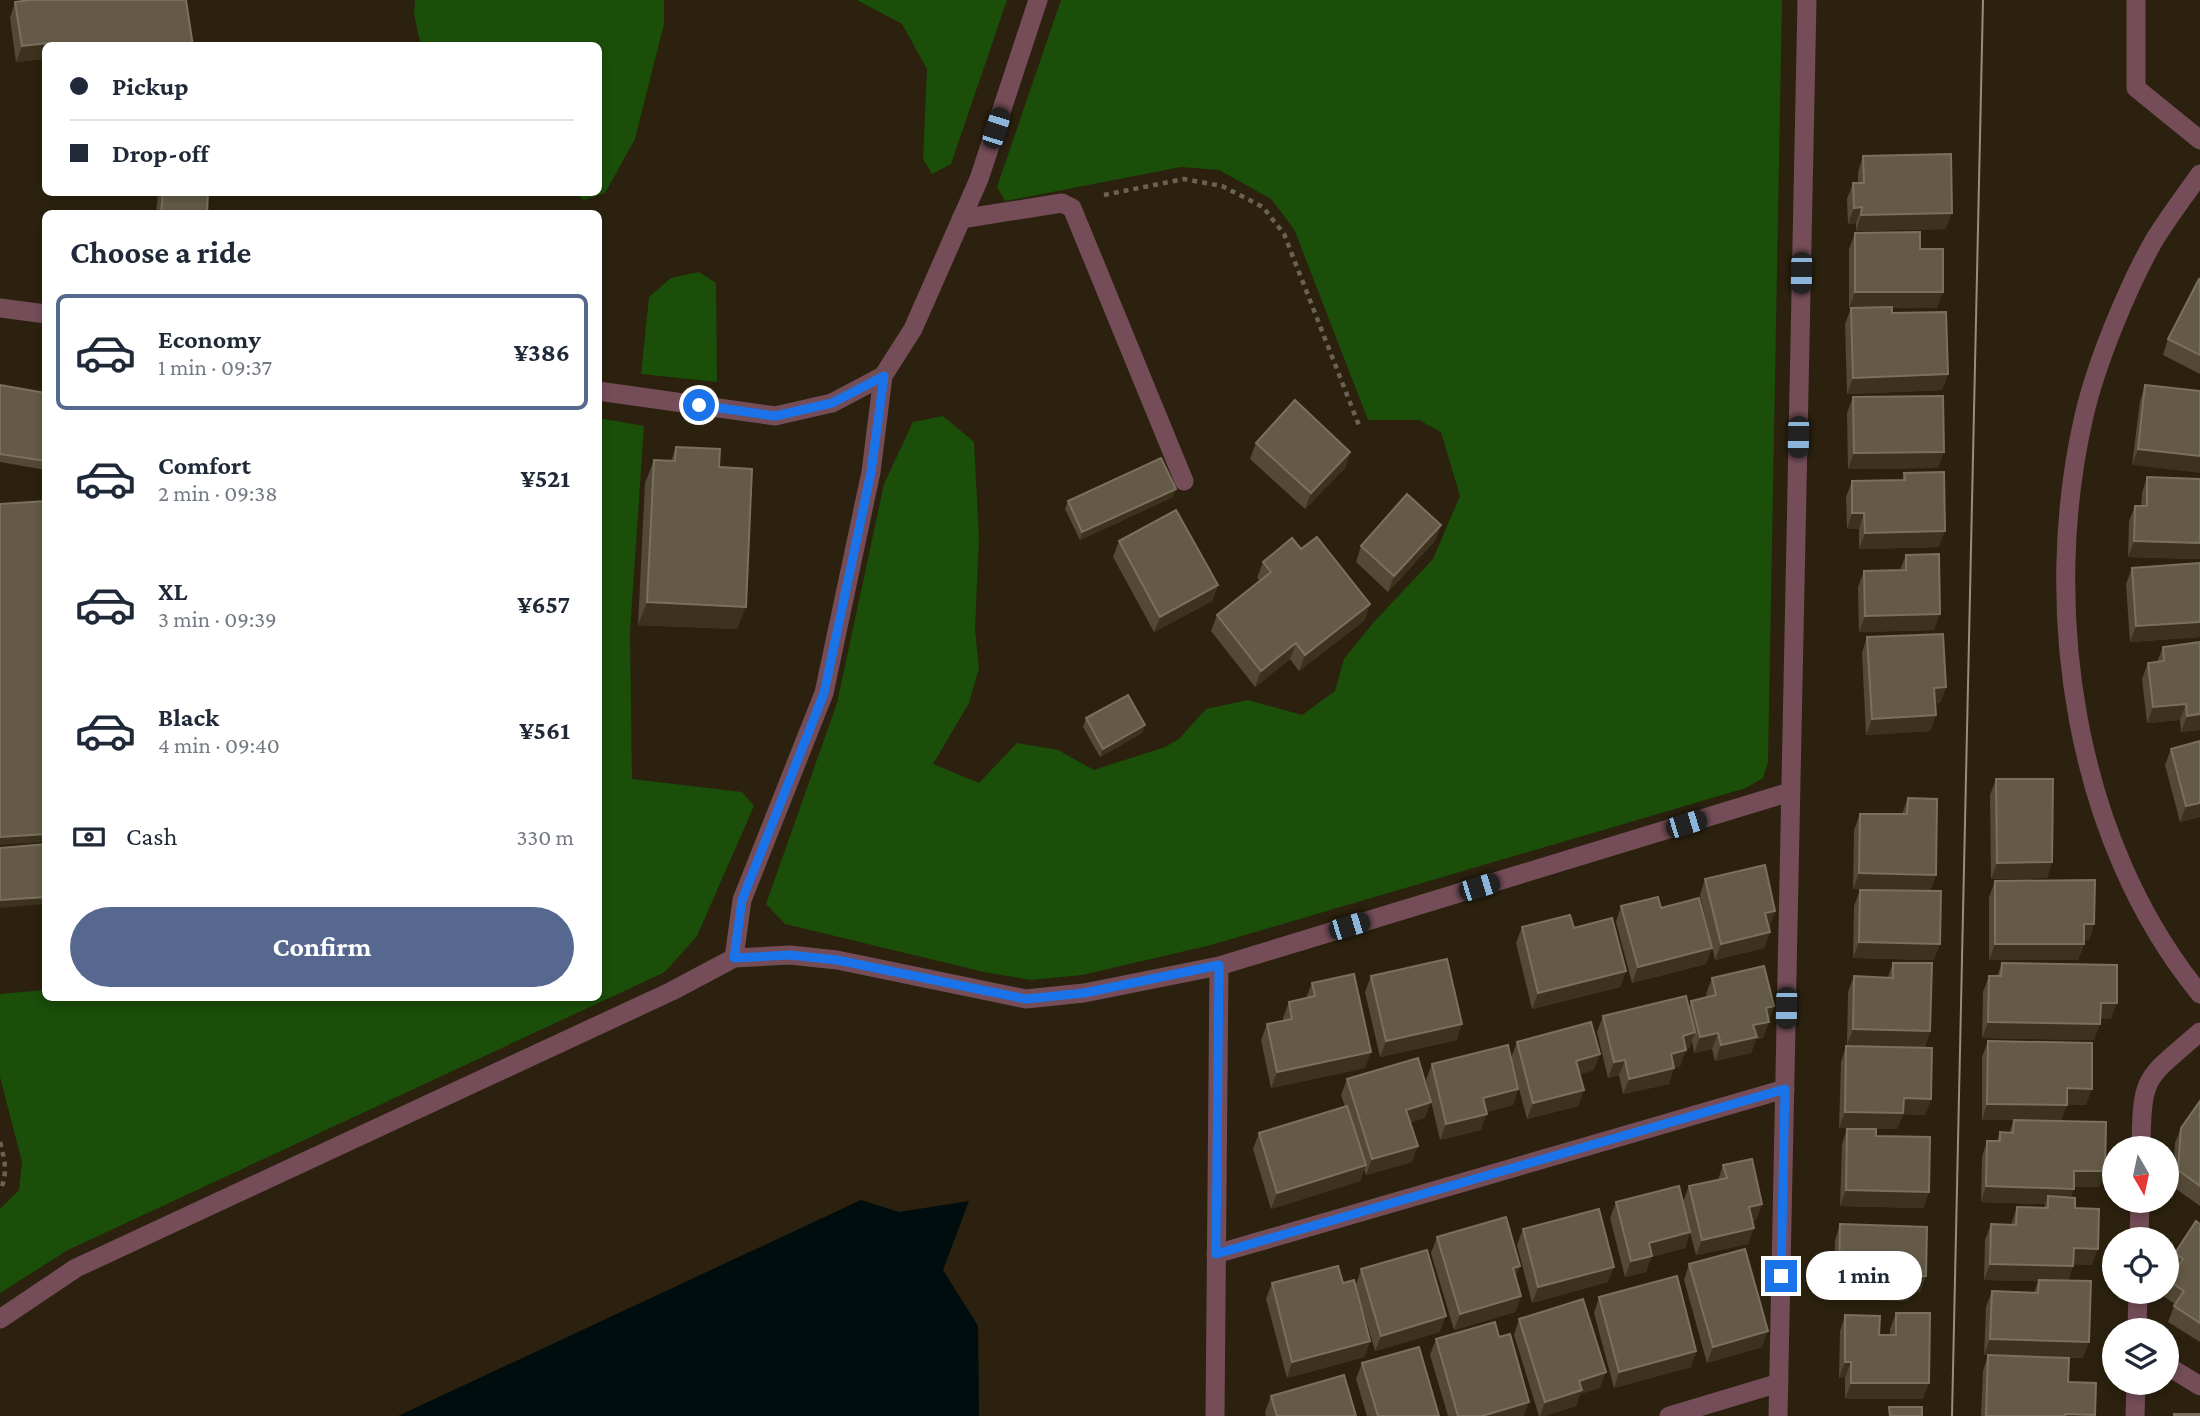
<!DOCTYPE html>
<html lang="en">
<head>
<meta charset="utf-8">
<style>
	:root { --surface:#fff; --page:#f6f6f7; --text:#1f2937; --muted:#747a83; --line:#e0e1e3; --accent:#566890 }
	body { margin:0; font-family:"Crimson Pro",serif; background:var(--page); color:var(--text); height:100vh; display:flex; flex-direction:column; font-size:26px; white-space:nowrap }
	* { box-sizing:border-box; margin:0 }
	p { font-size:23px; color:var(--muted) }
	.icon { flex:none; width:38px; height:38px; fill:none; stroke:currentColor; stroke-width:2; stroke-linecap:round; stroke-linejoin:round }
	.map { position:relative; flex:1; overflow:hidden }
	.drawer { position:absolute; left:42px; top:210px; width:560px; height:791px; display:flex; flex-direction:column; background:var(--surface); border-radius:10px; box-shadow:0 4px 10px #0003 }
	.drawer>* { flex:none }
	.top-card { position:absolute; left:42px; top:42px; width:560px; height:154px; border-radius:10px; box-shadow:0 4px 10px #0003; display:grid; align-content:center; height:154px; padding:0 28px; background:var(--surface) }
	.needle { width:46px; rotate:171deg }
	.buttons { position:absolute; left:2102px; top:1136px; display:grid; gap:14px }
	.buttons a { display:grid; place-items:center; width:77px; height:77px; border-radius:50%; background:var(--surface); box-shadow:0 4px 10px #0003; font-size:35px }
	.end { position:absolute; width:32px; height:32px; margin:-16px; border:9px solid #1a73e8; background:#fff; box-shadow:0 0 0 4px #fff }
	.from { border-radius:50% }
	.bubble { position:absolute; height:49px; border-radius:24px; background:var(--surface); box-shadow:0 4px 10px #0003; font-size:23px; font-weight:700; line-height:49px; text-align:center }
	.car { position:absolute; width:21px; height:42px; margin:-21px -10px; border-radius:9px; box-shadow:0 0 5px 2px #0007; background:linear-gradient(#222 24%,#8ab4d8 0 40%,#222 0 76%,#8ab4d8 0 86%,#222 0) }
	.top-card b { display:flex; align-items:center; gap:24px; height:66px; font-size:26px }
	.top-card b+b { border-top:2px solid var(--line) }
	.top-card i { width:18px; height:18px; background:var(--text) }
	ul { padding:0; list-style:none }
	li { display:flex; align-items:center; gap:21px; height:116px; margin:0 14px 10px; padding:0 14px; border:4px solid transparent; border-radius:10px }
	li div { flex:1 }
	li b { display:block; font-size:26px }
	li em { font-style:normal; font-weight:700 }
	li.active { border-color:var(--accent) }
	li>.icon { width:63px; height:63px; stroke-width:1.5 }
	h2 { padding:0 28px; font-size:32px; line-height:84px }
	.pay { display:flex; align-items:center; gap:18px; height:77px; padding:0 28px; font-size:26px }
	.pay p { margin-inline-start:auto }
	.button { display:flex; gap:14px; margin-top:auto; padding:14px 28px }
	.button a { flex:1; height:80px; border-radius:42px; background:var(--accent); color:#fff; font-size:28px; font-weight:700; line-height:80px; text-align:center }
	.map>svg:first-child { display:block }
	.green { fill:#1a4e09 }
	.water { fill:#000d0e }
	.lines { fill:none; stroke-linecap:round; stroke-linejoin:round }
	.path { stroke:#6b6251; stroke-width:4.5; stroke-dasharray:5 5; stroke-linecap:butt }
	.minor { stroke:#744d58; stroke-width:19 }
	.tertiary { stroke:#744d58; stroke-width:19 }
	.tram { stroke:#958d7d; stroke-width:2 }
	.wall { fill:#544936 }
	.shaded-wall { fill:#3c321e }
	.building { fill:#645a47; stroke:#7a705f; stroke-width:2 }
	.route { stroke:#1a73e8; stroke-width:9 }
</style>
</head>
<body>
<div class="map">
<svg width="2200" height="1416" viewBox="0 0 2200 1416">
	<rect width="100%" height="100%" fill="#2b210e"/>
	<!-- green -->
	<path class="green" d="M415,0h249v24l-29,115 -30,54 -21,7 -10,-7 24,-1v-146l-177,-1 -7,-30z
		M857,0h150l-56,164 -19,10 -9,-15 4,-90 -25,-45z
		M1061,0h721l-14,762 -5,16 -17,10 -535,157 -129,30 -51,5 -47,-8 -199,-48 -19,-20 71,-201 47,-219 29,-62 30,-6 31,26 5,96 -4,92 4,38 -10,35 -36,61 46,19 38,-40 41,7 36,20 71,-23 14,-8 27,-30 42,-9 54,15 33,-24 9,-32 29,-36 60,-64 27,-63 -19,-64 -22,-12h-51l-74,-191 -23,-30 -52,-29 -38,-3 -176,34 -8,-14z
		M699,272l17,11 1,99 -76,-8 8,-77 22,-19z
		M599,418l45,8 -14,206 2,147 110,13 12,14 -57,130 -32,36 -597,278 -68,43v-84l19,-19 3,-28 -22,-85v-83l45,-4 1,8h552z"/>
	<!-- water -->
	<path class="water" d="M861,1200l38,12 70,-11 -26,69 35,56 1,90h-581z"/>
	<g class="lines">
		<!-- path -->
		<path class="path" d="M1104,195l80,-16 38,7 41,21 21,27 76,194
			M0,1142c5,19 8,31 0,49"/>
		<!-- minor -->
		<path class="minor" d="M2136,0v88l64,52
			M961,219l101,-16 10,5 112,273
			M734,958l8,-58 82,-207 47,-221 12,-96
			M2141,1148c1,-75 4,-68 59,-116
			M2139,1239l1,-39
			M1216,1254l569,-165
			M0,1319l76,-51 596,-277 62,-33 56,-3 47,5 189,39 58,-6 135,-27 571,-174
			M2137,1330l1,-38
			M2166,1365l34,21
			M1215,1416l4,-450
			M1669,1416l110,-33
			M1778,1416l29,-1416
			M2135,1416l1,-34"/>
		<!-- tertiary -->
		<path class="tertiary" d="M2200,174c-16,23 -34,46 -48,70 -26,47 -56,120 -68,172 -44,191 -10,424 116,578
			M0,308l46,6
			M598,391l177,25 57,-13 51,-27 30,-47 66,-150 59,-179"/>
		<!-- tram -->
		<path class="tram" d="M1952,1416l31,-1416"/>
	</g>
	<!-- wall -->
	<path class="wall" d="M15,2l178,44h-147v39l-4,-26 -26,3 -6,-44z
		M1863,156l83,73 -90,2v-8l-8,1 -1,-25 6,-16h5v-11z
		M158,192h50l-1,22h-51z
		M1855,233l65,16 17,59h-45v5l56,61 -6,16 -95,4 -2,-70 6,-16h8h-10v-59z
		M2200,280v94l-37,-19 5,-16z
		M0,385l46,8v77l-46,-8z
		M2145,385l55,6 -68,74 8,-64z
		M1853,397l85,71 -90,1 -1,-56z
		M1256,443l94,9 -5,16 -40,41 -55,-50z
		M676,447l43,20 18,162 -99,-4 7,-142 9,-23 17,1z
		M1904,473l35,74 -80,2v-20h-12l-1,-32 6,-16 50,-1z
		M2147,477l53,2v80l-72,-2 1,-36 6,-15h6l1,-13z
		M1173,497l-93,43 -15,-31 3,-8z
		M1441,525l-6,16 -47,51 -32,-30 5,-16z
		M1119,541l99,44 -6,16 -58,31 -41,-75z
		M1301,549l64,71 -66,51 -9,-12 -35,28 -44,-56 6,-16 43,-34 -3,-3 6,-16z
		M1906,555l28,75 -75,2 -1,-45 6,-16 36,-1z
		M2200,563v74l-70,5 -4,-58 6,-16z
		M1867,637l79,50 -6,16h-5l1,12 -6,16 -64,4 -4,-82z
		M2200,642v88l-19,2 -1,-12 -33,3 -5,-44 6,-16 9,-1 6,-15z
		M1086,718l56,15 -42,24 -17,-30z
		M2171,749l29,68 -20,5 -15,-57z
		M1996,779l56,83 -5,16 -56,1 -1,-84z
		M1908,798l28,77 -6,16 -77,-2 1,-59 6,-16h42z
		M1705,879l70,32 -6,16 1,5 -6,16 -49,12 -15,-65z
		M1995,881l99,43 -5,16h-5v4l-6,16h-89v-63z
		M1860,890l74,70 -81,-2 1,-52z
		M1621,906l40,2 51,40 -6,16 -74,19 -16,-61z
		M1522,927l52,1 52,43 -6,16 -88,22 -16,-66z
		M1893,963l37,68 -5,16 -78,-2 1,-53 6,-16 34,1z
		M2002,963l109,56h-11l-6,21 -112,-2 1,-46 6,-16h8z
		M1371,976l86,64 -77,17 -15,-65z
		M1712,978l62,28 -11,32 -7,1 -5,14 -36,8 -3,-12 -18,4 -2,-12 -3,7 -3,1 -6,17 -6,1 -5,17 -46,10 -4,-19 -11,3 -11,-46 6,-16 86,-8 2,-7 16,-4 -1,-3z
		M1312,983l53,85 -94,20 -10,-48 6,-16 17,-3 -1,-3 6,-16 17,-4z
		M1988,1041l98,64 -19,-1 -6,16h-79v-63z
		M1517,1042l77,28 -14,4 4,16 -6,16 -51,13 -16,-61z
		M1846,1046l85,53 -6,16 -22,-1 -6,15 -58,-1 2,-66z
		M1432,1064l86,25 -5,16 -27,7 -5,18 -41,10 -14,-60z
		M1347,1079l78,39 -15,4 2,40 -46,13 -2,-6 -4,12 -89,28 -18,-60 6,-16 86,-26 -4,-12z
		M2200,1101v105l-28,-20 3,-43 6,-15z
		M2014,1120l85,67h-25l-3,10 21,68 -19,-1 -5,17 15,77 -38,-1 50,58 -1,1h-113l2,-45 5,-16h-4l2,-48 6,-16 42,2 4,-12 -54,-1 1,-40 6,-16 20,1 6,-18 27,1 1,-4 -64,-2 1,-45 5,-16h10l3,-9 9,1z
		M1847,1129l29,7 53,56 -6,16 -83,-2 2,-62z
		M1723,1165l39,39 -6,16 -4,1 -4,23 -52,11 -6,-23 -5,16 -34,9 -5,15 -21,5 -15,-59 6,-16h67l6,-16 29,-6z
		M1840,1224l86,52 -6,16h-9l-3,9 -64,-2v-11l-11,-1 2,-47z
		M2200,1224v118l-32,-20 7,-18 -12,-8 2,-4h1v-5l3,-6 5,-9 -5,-3 6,-16z
		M1523,1229l85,53 -76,21 -15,-58z
		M1437,1237l79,41 5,18 -6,16 -61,18 -23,-77z
		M1689,1264l73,83 -55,16 -23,-83z
		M1361,1269l79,63 -65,19 -19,-64 14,54 -6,16 -77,21 -21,-79 6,-16h71l13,2z
		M1599,1297l97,54 -5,16 -77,21 -20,-75z
		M1896,1313l27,86h-78v-21h-6l1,-47 5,-16 34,20h11v-6z
		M1519,1319l81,69 -20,6 -4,12 -32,10h-5l-25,-81z
		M1436,1339l88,77h-76l-18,-61z
		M1362,1363l77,53h-72l-11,-37z
		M1271,1396l85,20h-90l-1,-4z"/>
	<!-- shaded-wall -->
	<path class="shaded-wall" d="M48,43l-1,3h-1v4l-4,9 -26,3 6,-16z
		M1862,207l-6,16 -8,1 6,-16z
		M1952,213l-6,16 -90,2 5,-16z
		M1855,292h88l-6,16h-88z
		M1948,374l-6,16 -95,4 6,-16z
		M2138,449l62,7v17l-68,-8z
		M1350,452l-5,16 -40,41 6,-16z
		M1944,452l-6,16 -90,1 6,-16z
		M1176,489l-3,8 -93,43 2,-8z
		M1852,513h12l-5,16h-12z
		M1441,525l-6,16 -47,51 6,-16z
		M1945,531l-6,16 -80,2 6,-16z
		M2134,541l66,2v16l-72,-2z
		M1218,585l-6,16 -58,31 6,-15z
		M647,602l99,5 -9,22 -99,-4z
		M1370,604l-5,16 -66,51 6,-16z
		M1940,614l-6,16 -75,2 6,-16z
		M2200,622v15l-70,5 6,-16z
		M1296,643l-6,16 -35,28 6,-16z
		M1946,687l-6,16 -12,1 6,-16z
		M2186,704l-6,16 -33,3 6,-16z
		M2200,714v16l-19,2 6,-16z
		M1936,715l-6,16 -64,4 6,-16z
		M1145,725l-3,8 -42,24 3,-8z
		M2200,803v14l-20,5 6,-16z
		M46,834v8l-46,3v-8z
		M2052,862l-5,16 -56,1 6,-16z
		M1859,873l77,2 -6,16 -77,-2z
		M46,897v7l-46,4v-8z
		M1775,911l-5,16 -11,2 6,-16z
		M2084,924h10l-5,16h-11z
		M1770,932l-6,16 -49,12 6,-16z
		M1859,942l81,2 -6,16 -81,-2z
		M1995,944h89l-6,16h-89z
		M1712,948l-6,16 -74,19 6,-16z
		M1626,971l-6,16 -88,22 6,-16z
		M2101,1003h16l-6,16h-16z
		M1774,1006l-11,32 -7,1 -5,14 -36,8 6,-16 32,-20 13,-17z
		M1988,1022l112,2 -6,16 -112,-2z
		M1462,1024l-5,16 -77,17 6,-16z
		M1853,1029l77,2 -5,16 -78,-2z
		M1695,1032l-6,16 -12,3 6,-15z
		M1718,1033l-6,16 -18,4 6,-16z
		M1686,1050l-6,16 -15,4 6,-16z
		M1371,1052l-6,16 -94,20 6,-16z
		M1600,1054l-6,16 -24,7 6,-16z
		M1625,1060l-6,15 -11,3 6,-16z
		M1674,1068l-5,16 -46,10 6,-15z
		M2067,1088l25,1 -6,16 -25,-1z
		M1518,1089l-5,16 -36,9 6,-16z
		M1584,1090l-6,16 -51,13 6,-16z
		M1904,1098l27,1 -6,16 -22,-1 -6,15 -58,-1 6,-16z
		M1431,1102l-6,16 -24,8 5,-16z
		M1987,1104l80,1 -6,15h-79z
		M1487,1114l-6,16 -41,10 6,-16z
		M1418,1146l-6,16 -46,13 6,-16z
		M1366,1165l-6,16 -89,28 6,-16z
		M2074,1171h31l-6,16h-30z
		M1986,1186l88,3 -6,16 -20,-9 -3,8 -64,-2z
		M1846,1190l83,2 -6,16 -83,-2z
		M1762,1204l-6,16 -13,2 6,-15z
		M1754,1228l-6,16 -52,11 6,-15z
		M1690,1232l-5,16 -34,9 -5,15 -21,5 6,-16 18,-18z
		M2074,1248l24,1 -6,16 -24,-1z
		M1990,1264l83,2 -5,16 -84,-2z
		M1520,1266l-6,16 -1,-14z
		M1614,1267l-6,15 -76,21 6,-16z
		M1839,1271l11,1 -6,16 -11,-1z
		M1926,1276l-6,16h-9l-3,9 -64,-2 6,-16z
		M1521,1296l-6,16 -61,18 6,-16z
		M1446,1316l-6,16 -65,19 6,-15z
		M1768,1331l-6,16 -55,16 6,-16z
		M1990,1339l99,3 -6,16 -99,-3z
		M1370,1341l-6,16 -77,21 5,-16z
		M1696,1351l-5,16 -77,21 5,-16z
		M1845,1362h6l-6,16h-6z
		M1606,1372l-6,16 -20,6 -4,12 -32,10h-4l5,-14 34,-21z
		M1851,1383h78l-6,16h-78z
		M1529,1402l-5,14h-42z
		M2065,1414l30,1 -1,1h-30z"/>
	<!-- building -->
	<path class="building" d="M29,0h157l7,46h-145v-3l-26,3 -7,-44z
		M1951,154l1,59 -91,2 1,-8 -8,1 -1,-25h11l-1,-27z
		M163,192h45l-1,22h-46z
		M1920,232v17h23v43h-88v-59z
		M2199,279l1,1v75l-32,-16z
		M1892,307v6l54,-1 2,62 -95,4 -2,-70z
		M0,385l46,8v68l-46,-7z
		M2145,385l55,6v65l-62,-7z
		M1943,396l1,56 -90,1 -1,-56z
		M1295,400l55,52 -39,41 -55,-50z
		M676,447l44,2 -1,18 33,2 -6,138 -99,-5 7,-142 21,1z
		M1161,458l15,31 -94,43 -14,-31z
		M1944,472l1,59 -80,2 -1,-20h-12v-32l53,-1 -1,-7z
		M2147,477l53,2v64l-66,-2 1,-35h12z
		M1407,494l34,31 -47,51 -33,-30z
		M46,501v333l-46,3v-333z
		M1176,510l42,75 -58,32 -41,-76z
		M1317,537l53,67 -65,51 -9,-12 -35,28 -44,-56 54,-43 -8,-10 29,-24 9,11z
		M1939,554l1,60 -75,2 -1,-45 42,-1v-15z
		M2200,563v59l-64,4 -4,-58z
		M1943,634l3,53 -12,1 2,27 -64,4 -5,-82z
		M2200,642v72l-13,2 -1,-12 -33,3 -5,-44 16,-2 -1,-14z
		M1128,695l17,30 -42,24 -17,-31z
		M2200,741v62l-14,3 -15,-57z
		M1996,779h57l-1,83 -55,1z
		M1908,798l29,1 -1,76 -77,-2 1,-59h47z
		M46,844v53l-46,3v-52z
		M1765,865l10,46 -10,2 5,19 -49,12 -16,-65z
		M2095,880l-1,44h-10v20h-89v-63z
		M1860,890l81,1 -1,53 -81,-2z
		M1658,897l3,11 38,-10 13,50 -74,19 -17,-61z
		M1570,915l4,13 38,-10 14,53 -88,22 -16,-66z
		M1447,959l15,65 -76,17 -15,-65z
		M1893,963h39l-2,68 -77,-2 1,-53 39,2z
		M2002,963l115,2v38h-16l-1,21 -112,-2 1,-46h12z
		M1764,966l10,40 -8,2 3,14 -16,3 4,12 -36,8 -3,-12 -18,4 -9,-36 25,-6 -4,-17z
		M1354,974l17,78 -94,20 -10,-48 25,-5 -3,-17 26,-6 -3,-13z
		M1686,996l9,36 -12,4 3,14 -15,4 3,14 -45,11 -4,-19 -11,2 -11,-46z
		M1591,1022l9,32 -24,7 8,29 -51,13 -16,-61z
		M1988,1041l104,2v46l-25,-1v17l-80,-1z
		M1508,1045l10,44 -35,9 4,16 -41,10 -14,-60z
		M1846,1046l86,2 -1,51 -27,-1 -1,15 -58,-1z
		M1418,1058l13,44 -25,8 12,36 -46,13 -25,-80z
		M2200,1101v85l-22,-16 3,-42z
		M1347,1106l19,59 -89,28 -18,-60z
		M2014,1120l92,2 -1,49h-31v18l-88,-3 1,-45h13v-9l13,1z
		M1847,1129h29v7l54,1 -1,55 -83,-2z
		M1752,1159l10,45 -13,3 5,21 -52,12 -13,-54 38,-8 -4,-13z
		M1679,1186l11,46 -41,11 3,13 -21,5 -15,-59z
		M2048,1196l27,2v10l24,1 -1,40 -24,-1 -1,18 -83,-2 1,-40 25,1 1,-18 31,1z
		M1599,1209l15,58 -76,20 -15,-58z
		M1506,1217l14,49 -7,2 8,28 -61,18 -23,-77z
		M2196,1221l4,3v99l-26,-17 10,-15 -15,-10 14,-22 -8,-6z
		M1840,1224l87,3 -1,49 -12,1v8l-64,-2v-11l-11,-1z
		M1745,1249l23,82 -55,16 -24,-83z
		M1427,1250l19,66 -65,20 -20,-67z
		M1338,1266l5,17 11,-3 16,61 -78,21 -20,-79z
		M1677,1276l19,75 -77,21 -20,-75z
		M2039,1280l52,1 -2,61 -99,-3 2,-48 46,2z
		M1583,1299l23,73 -27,9 3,9 -37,12 -26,-83z
		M1896,1313h34l-1,70h-78v-21h-6v-47l35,1 -1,19h17z
		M1495,1322l4,15 11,-3 19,68 -47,14h-24l-22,-77z
		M1419,1347l20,69h-61l-16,-53z
		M1988,1355l81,3 -1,24 28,1 -1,32 -30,-1v2h-79z
		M1344,1375l12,41h-79l-6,-20z
		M1889,1407h33v9h-32z
		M2174,1414h26v2h-26z"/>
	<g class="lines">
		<!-- route -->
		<path class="route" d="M699,405l76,11 57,-13 52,-27 -13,96 -47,221 -82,207 -8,58 56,-3 47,5 189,39 58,-6 135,-28 -3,289 569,-165 -4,187"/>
	</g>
</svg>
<div class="buttons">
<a><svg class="needle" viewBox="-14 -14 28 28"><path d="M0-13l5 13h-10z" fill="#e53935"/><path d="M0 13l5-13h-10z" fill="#747a83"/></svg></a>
<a><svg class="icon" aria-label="locate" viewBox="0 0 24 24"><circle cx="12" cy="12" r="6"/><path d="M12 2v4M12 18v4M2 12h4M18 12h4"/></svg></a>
<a><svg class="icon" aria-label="layers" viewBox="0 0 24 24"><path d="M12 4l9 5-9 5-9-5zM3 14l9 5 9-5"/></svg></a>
</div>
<i class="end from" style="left:699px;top:405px"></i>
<i class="end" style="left:1781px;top:1276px"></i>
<div class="bubble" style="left:1806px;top:1251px;width:116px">1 min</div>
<i class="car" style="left:996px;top:128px;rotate:18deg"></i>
<i class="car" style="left:1801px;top:273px;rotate:181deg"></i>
<i class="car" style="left:1798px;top:437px;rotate:181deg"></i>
<i class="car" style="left:1686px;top:824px;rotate:73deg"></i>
<i class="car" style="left:1479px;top:887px;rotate:73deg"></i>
<i class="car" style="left:1349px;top:926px;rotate:73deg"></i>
<i class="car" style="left:1786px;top:1008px;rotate:181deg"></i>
<div class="top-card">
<b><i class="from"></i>Pickup</b>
<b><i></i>Drop-off</b>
</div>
<section class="drawer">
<h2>Choose a ride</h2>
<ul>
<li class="active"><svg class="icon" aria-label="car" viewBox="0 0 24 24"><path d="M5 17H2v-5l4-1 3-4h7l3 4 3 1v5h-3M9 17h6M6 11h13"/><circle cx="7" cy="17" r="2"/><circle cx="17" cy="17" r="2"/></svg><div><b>Economy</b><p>1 min · 09:37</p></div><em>¥386</em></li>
<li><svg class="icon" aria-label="car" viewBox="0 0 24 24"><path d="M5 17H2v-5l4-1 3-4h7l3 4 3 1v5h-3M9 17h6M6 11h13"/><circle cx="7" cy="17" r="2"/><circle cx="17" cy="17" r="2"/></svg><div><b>Comfort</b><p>2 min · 09:38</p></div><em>¥521</em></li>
<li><svg class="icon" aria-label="car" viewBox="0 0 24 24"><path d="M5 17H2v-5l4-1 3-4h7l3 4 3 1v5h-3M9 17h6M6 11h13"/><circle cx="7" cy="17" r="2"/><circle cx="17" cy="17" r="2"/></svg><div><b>XL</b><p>3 min · 09:39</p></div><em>¥657</em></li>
<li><svg class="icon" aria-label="car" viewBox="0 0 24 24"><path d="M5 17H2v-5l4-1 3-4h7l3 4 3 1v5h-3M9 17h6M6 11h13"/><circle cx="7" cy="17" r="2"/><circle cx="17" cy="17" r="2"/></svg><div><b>Black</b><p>4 min · 09:40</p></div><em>¥561</em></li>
</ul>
<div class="pay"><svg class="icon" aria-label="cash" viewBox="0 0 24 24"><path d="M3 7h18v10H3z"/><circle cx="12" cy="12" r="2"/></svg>Cash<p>330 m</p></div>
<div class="button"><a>Confirm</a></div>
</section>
</div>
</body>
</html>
